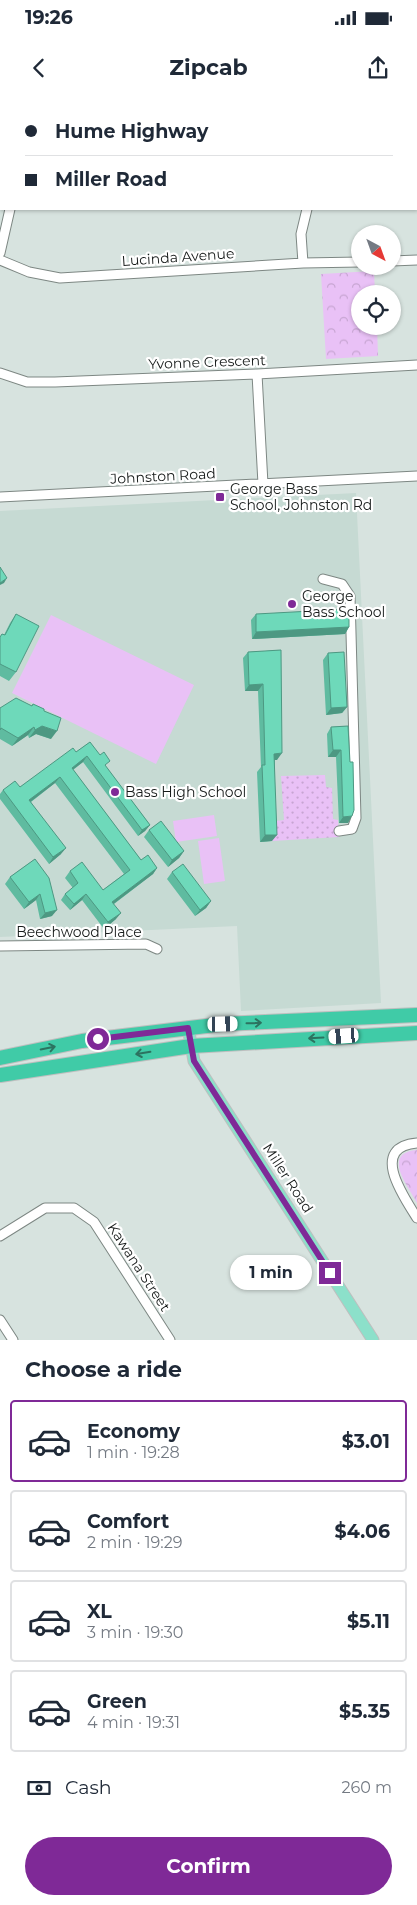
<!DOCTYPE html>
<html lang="en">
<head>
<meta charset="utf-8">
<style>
	:root { --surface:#fff; --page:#f2f2f3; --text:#1f2937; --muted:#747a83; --line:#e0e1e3; --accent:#7f2997 }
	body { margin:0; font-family:Montserrat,sans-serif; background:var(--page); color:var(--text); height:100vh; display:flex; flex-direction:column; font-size:19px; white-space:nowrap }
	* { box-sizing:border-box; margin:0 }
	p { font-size:16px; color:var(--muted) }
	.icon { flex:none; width:28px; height:28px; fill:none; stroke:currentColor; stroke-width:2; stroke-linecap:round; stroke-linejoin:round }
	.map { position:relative; height:1240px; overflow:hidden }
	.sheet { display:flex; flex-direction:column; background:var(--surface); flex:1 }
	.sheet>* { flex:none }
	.top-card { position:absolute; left:0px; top:0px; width:418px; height:110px; box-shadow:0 1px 4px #0004; display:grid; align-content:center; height:110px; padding:0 25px; background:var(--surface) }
	.needle { width:32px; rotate:139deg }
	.tools { position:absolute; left:351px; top:125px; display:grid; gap:10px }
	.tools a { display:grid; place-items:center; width:50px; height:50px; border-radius:50%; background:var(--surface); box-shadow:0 1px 4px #0004; font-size:25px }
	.end { position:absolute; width:22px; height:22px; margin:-11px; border:6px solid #7f2997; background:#fff; box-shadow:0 0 0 2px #fff }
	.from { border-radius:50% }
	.bubble { position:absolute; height:35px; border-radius:18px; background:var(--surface); box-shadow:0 1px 4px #0004; font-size:16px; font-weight:700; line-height:35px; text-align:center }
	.car { position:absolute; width:15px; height:30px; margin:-15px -8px; border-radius:6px; box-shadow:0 0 4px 1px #0007; background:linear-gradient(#fff 24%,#345 0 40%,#fff 0 76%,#345 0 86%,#fff 0) }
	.top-card b { display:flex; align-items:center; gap:18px; height:48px; font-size:19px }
	.top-card b+b { border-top:1px solid var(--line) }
	.top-card i { width:12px; height:12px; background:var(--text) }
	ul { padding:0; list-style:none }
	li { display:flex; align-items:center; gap:15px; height:82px; margin:0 10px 8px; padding:0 15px; border:2px solid var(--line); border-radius:5px }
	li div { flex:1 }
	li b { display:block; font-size:19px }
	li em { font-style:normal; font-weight:700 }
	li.current { border-color:var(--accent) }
	li>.icon { width:45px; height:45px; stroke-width:1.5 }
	h2 { padding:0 25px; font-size:22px; line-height:60px }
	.pay { display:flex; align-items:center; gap:12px; height:55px; padding:0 25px; font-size:19px }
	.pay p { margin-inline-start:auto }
	.primary-button { display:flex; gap:10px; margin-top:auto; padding:10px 25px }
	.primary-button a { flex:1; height:58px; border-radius:30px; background:var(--accent); color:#fff; font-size:20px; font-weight:700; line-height:58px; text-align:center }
	.status { display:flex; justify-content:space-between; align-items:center; height:35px; padding:0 25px; background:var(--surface); direction:ltr }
	.status svg { height:14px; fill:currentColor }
	header { display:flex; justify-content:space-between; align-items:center; height:65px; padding:0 25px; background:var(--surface); font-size:22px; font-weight:700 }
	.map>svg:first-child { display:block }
	.built { fill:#c6dad3 }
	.grass { fill:url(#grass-dots) }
	.park { fill:url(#park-crowns) }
	.pitch { fill:#e9c1f6 }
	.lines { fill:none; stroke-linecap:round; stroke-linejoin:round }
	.minor-casing { stroke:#7d8783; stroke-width:11 }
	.major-casing { stroke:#bebfbf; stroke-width:13 }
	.highway-casing { stroke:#bebfbf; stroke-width:16 }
	.minor { stroke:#fff; stroke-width:9 }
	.major { stroke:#8ce0ca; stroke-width:11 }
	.highway { stroke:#40cba7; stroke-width:14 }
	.wall { fill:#5fbba0 }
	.shaded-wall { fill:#4d9882 }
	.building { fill:#6ed9ba; stroke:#4d9882 }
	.oneway { stroke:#2c7360 }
	.route { stroke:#7f2997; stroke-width:6 }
	.poi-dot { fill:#7f2997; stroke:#fff; stroke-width:2 }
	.labels { text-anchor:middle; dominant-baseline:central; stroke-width:4.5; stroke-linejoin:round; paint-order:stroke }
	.street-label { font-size:14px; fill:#171b1a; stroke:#fff }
	.poi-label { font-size:14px; fill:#171b1a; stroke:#fff; text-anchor:start }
</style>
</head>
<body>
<div class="status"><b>19:26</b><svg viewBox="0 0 49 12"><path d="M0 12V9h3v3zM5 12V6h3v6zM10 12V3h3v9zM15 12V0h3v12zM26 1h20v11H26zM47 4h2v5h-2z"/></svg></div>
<header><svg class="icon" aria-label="back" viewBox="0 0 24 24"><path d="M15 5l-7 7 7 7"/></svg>Zipcab<svg class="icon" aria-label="share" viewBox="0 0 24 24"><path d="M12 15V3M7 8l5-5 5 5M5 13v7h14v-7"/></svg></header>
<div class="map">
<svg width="417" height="1240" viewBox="0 0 417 1240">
	<defs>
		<pattern id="grass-dots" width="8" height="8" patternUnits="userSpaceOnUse" patternTransform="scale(1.25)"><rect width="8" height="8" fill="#e9c1f6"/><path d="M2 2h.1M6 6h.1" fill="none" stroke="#c7a5d2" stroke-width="1.8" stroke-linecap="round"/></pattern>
		<pattern id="park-crowns" width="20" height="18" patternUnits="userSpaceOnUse" patternTransform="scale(1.25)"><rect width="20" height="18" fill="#e9c1f6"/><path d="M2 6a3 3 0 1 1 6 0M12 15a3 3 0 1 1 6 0" fill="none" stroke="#c7a5d2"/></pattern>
	</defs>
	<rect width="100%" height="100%" fill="#d7e3df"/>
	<!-- built -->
	<path class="built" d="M356,393l25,510 -140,8 -4,-85 -237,11v-426z"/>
	<!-- grass -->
	<path class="grass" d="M325,675l1,12 6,1 1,31 5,1 1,17 -67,4 3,-20 9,-1 -3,-44z"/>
	<!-- park -->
	<path class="park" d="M374,171l1,23h-15v32h17l1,30 -52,3 -5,-85z
		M417,1050v53c-9,-17 -36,-50 0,-53z"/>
	<!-- pitch -->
	<path class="pitch" d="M51,515l143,70 -38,79 -144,-71z
		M214,715l3,21 -41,6 -3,-21z
		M219,738l6,43 -21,3 -6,-43z"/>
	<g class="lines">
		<defs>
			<path id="minor" d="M31,1v-1
				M208,1l1,-1
				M354,1v-1
				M0,153l10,-44
				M0,160l29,12 31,6 243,-15 57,-1
				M392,161l25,-1
				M303,163l-2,-29 6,-25
				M0,273l27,9h28l202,-8 160,-9
				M257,274l6,110
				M0,397l417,-21
				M323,479l19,5 8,12 6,222 -4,11 -13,2
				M0,846l146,-2 11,5
				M417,1043c-48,4 -14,53 0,75
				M0,1136l45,-28h29l20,14 76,118
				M0,1220l13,20"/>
			<path id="major" d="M188,927l6,34 179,279"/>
			<path id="highway" d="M0,958l82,-17 141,-17 194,-9
				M0,975l191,-29 226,-13"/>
		</defs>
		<!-- minor casing -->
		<use href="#minor" class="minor-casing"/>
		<!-- major casing -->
		<use href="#major" class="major-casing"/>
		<!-- highway casing -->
		<use href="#highway" class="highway-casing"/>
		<!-- minor -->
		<use href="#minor" class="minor"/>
		<!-- major -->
		<use href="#major" class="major"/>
		<!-- highway -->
		<use href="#highway" class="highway"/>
	</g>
	<!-- wall -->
	<path class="wall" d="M16,514v58l-7,9 -9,-5v-39l2,-3 2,1 6,-12z
		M256,514l93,13 -4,7 -93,5 -1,-19z
		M281,550l-4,110h-2l-3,81 -12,1 -3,-70 4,-5 -3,-76h-13l-2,-33 5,-6z
		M328,553l19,54 -5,6 -16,2 -3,-55z
		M33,604l18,35 -15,-5 -7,4 -1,-3 -16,11 -12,-7v-31l32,-2z
		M348,626v97h-9l-3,-66h-8l-1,-23 4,-7z
		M90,642l16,25 44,58 -5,6 -7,5 -55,-74 -10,8 68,90 16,8 -4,6 -39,30 2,15 -12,10 -22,-29 -12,10 -9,-10 4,-6 8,-6 -8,-10 5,-7 33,19 21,-16 -69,-91 -24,19 30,52 -12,10 -49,-65v-5l3,-4 17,-3 56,-35z
		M149,730l35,21 -5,7 -11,9 -24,-30z
		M35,759l17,57 -12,3 -4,-19 -12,9 -19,-25 5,-7z
		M172,772l39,29 -5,7 -11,8 -28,-37z"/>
	<!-- shaded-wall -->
	<path class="shaded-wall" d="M7,478l-3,5 -4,2v-2z
		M349,527l-4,7 -93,5 4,-7z
		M263,584l-5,7h-13l4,-6z
		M347,607l-5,6 -16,2 5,-7z
		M42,626l15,5 -6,8 -15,-5 -7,4 6,-8z
		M34,627l-6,8 -16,11 6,-8z
		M333,650h8l-5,7h-8z
		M282,653l-5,7h-7l4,-6z
		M87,656l-4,6 -16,12 5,-6z
		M60,677l-5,6 -30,23 4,-6z
		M352,716l-4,7h-9l4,-6z
		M150,725l-5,6 -7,5 4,-6z
		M265,735h12l-5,6 -12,1z
		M66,748l-5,6 -12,10 4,-7z
		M184,751l-5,7 -11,9 4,-7z
		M157,768l-4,6 -45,34 4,-6z
		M40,794l-4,6 -12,9 5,-7z
		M86,794l-4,6 -12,10 4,-6z
		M211,801l-5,7 -11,8 5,-6z
		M57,810l-5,6 -12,3 5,-6z
		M121,813l-5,6 -12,10 4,-7z"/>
	<!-- building -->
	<path class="building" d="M0,467l7,11 -7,5z
		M349,509v18l-93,5v-18z
		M16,514l23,12 -23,46 -16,-8v-27l2,-3 3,1z
		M281,550l1,103 -8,1 3,81h-12l-3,-70h3l-2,-81 -14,1 -1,-33z
		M344,552l3,55 -16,1 -3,-55z
		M16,598l16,8 1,-2 11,5v2l17,7 -4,13 -15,-5 -7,4 -1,-3 -16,11 -17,-10 -1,2v-22z
		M348,626l2,36h3l1,48 -2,6 -9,1 -2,-67h-8l-2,-23z
		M90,642l10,13 4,-3 6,9 -5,4 45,60 -8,5 -55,-74 -15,12 69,92 7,-5 9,13 -45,34 9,11 -13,9 -22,-28 -12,10 -9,-10 13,-11 -8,-12 12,-9 21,28 27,-20 -70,-93 -31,23 37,48 -13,9 -50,-67 12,-9 5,6 53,-39 3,4z
		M161,721l23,30 -12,9 -23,-30z
		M35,759l14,19 8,32 -12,3 -5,-19 -11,8 -19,-25z
		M183,764l28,37 -11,9 -28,-38z"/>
	<!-- one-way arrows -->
	<defs><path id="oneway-shaft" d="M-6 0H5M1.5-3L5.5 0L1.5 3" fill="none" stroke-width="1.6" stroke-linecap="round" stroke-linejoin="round" transform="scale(1.25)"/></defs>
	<g class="oneway">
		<use href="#oneway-shaft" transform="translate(254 923) rotate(-2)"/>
		<use href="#oneway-shaft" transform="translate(316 938) rotate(177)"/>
		<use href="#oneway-shaft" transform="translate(48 948) rotate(-11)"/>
		<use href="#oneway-shaft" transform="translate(143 953) rotate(171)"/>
	</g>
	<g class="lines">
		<!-- route -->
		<path class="route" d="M98,939l90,-11 6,33 136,212"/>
	</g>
	<!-- markers -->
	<g class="poi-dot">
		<rect x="215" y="392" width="10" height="10" rx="2.5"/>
		<circle cx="292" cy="504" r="5"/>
		<circle cx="115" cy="692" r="5"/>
	</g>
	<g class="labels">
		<!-- street labels -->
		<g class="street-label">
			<text transform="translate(178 157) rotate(-4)">Lucinda Avenue</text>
			<text transform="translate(207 262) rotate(-2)">Yvonne Crescent</text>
			<text transform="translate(163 376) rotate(-3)">Johnston Road</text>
			<text x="79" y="832">Beechwood Place</text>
			<text transform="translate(288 1078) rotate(57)">Miller Road</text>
			<text transform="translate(139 1167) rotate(57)">Kawana Street</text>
		</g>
		<!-- poi labels -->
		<g class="poi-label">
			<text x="230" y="389">George Bass<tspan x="230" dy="16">School, Johnston Rd</tspan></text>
			<text x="302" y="496">George<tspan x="302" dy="16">Bass School</tspan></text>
			<text x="125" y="692">Bass High School</text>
		</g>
	</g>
</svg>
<div class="tools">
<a><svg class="needle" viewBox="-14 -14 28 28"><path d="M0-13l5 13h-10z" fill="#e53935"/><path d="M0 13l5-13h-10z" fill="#747a83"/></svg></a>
<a><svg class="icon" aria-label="locate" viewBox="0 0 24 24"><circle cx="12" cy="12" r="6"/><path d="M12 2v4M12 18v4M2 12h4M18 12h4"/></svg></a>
</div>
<i class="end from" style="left:98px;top:939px"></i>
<i class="end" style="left:330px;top:1173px"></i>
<div class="bubble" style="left:230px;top:1155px;width:82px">1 min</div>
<i class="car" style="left:223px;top:924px;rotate:89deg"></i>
<i class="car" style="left:344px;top:936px;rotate:266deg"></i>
<div class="top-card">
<b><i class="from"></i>Hume Highway</b>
<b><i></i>Miller Road</b>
</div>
</div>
<section class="sheet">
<h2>Choose a ride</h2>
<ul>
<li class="current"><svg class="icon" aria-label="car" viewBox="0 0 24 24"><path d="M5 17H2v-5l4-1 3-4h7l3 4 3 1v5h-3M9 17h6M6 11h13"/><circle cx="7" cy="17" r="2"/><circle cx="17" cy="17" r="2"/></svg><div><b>Economy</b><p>1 min · 19:28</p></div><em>$3.01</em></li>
<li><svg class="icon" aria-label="car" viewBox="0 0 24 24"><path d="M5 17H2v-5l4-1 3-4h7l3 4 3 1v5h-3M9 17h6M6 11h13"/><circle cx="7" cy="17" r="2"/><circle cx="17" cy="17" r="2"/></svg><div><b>Comfort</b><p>2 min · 19:29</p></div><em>$4.06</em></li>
<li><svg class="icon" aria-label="car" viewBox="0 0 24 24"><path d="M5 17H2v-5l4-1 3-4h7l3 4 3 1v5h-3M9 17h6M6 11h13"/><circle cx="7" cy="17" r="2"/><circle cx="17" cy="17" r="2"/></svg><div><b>XL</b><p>3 min · 19:30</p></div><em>$5.11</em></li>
<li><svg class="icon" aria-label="car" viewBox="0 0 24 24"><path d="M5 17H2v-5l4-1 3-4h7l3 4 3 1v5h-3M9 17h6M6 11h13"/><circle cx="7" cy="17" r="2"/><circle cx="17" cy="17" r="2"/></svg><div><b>Green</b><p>4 min · 19:31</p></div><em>$5.35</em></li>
</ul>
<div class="pay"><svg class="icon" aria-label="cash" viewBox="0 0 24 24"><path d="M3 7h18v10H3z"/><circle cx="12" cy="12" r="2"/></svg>Cash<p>260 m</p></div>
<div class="primary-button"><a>Confirm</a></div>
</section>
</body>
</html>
